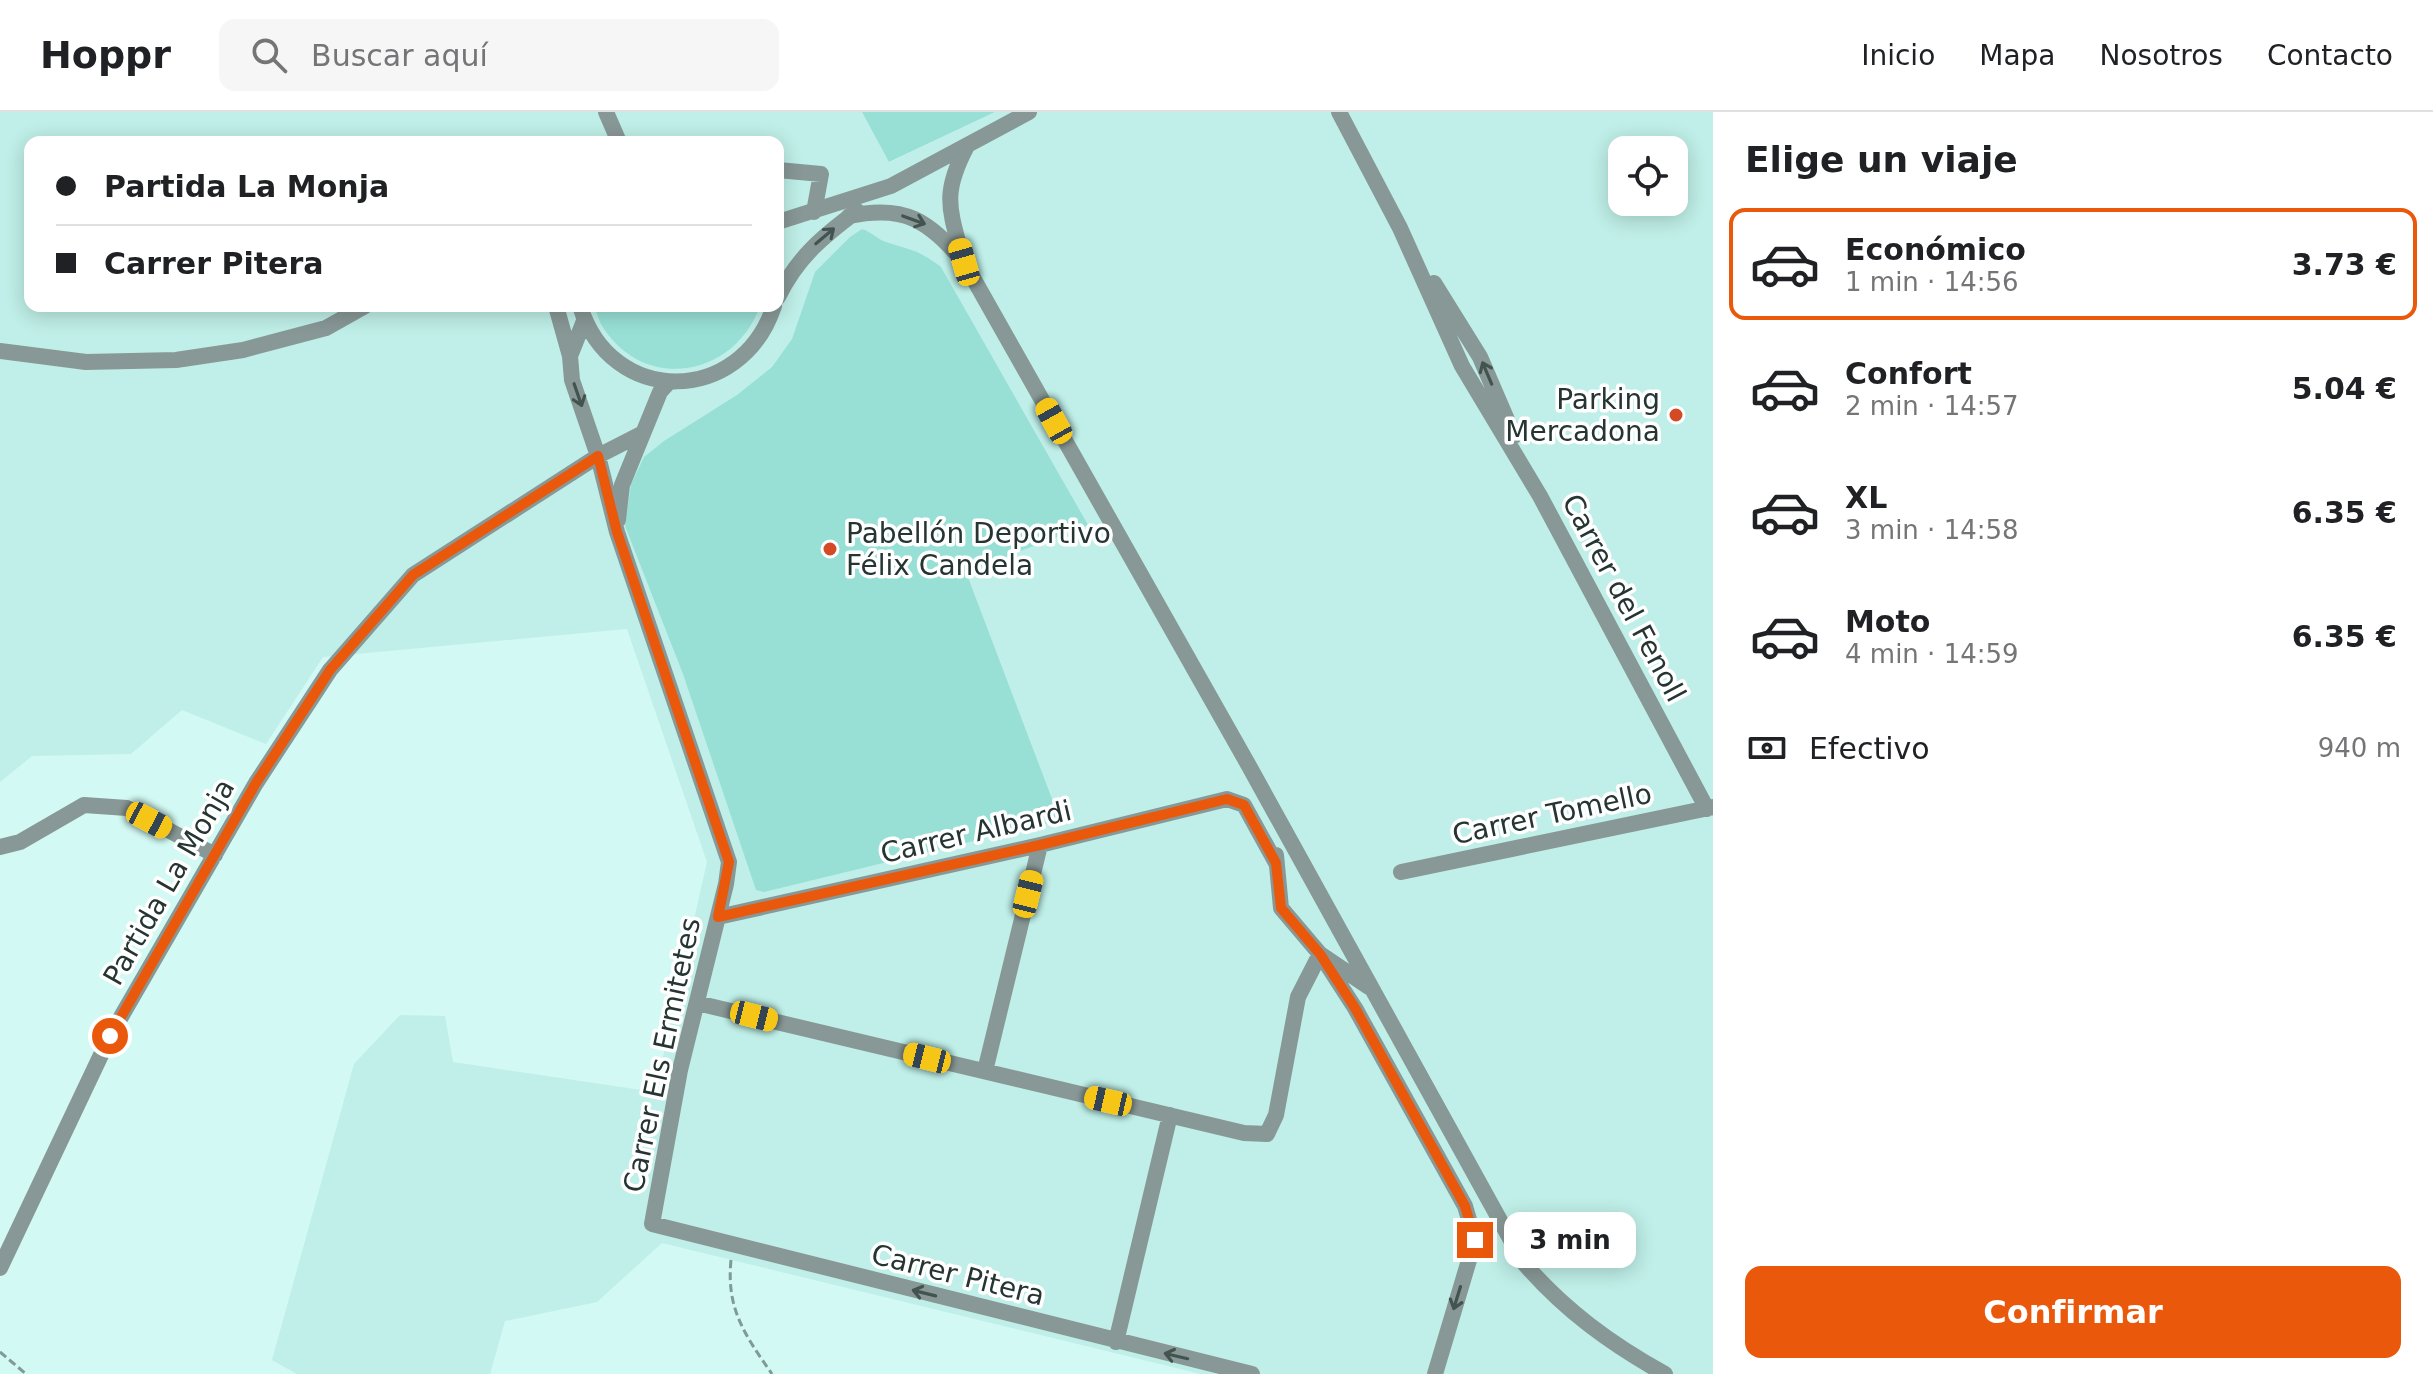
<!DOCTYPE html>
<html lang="es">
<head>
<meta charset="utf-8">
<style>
	:root { --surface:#fff; --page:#f6f6f6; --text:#202124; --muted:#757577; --line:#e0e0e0; --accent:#ea580c }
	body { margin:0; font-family:"DejaVu Sans",sans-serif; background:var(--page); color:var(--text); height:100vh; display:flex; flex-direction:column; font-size:30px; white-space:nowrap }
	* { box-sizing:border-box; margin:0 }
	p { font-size:26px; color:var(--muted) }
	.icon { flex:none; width:44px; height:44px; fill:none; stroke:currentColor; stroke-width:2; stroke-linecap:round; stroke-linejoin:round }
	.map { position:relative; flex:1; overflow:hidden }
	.sheet { display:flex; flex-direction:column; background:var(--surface); width:720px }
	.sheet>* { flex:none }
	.guide { position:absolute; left:24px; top:24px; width:760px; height:176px; border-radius:16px; box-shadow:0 4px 20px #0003; display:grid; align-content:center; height:176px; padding:0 32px; background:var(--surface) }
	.fabs { position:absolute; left:1608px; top:24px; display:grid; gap:16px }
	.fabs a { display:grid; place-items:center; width:80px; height:80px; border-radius:16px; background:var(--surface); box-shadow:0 4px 20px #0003; font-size:40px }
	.end { position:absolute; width:36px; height:36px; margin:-18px; border:10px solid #ea580c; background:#fff; box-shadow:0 0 0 4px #fff }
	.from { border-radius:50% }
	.bubble { position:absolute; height:56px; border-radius:16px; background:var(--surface); box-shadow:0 4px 20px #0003; font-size:26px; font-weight:700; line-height:56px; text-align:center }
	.car { position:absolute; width:24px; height:48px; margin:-24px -12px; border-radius:10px; box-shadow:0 0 6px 2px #0007; background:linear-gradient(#f5c518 24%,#345 0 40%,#f5c518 0 76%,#345 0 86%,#f5c518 0) }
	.guide b { display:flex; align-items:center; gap:28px; height:76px; font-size:30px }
	.guide b+b { border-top:2px solid var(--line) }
	.guide i { width:20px; height:20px; background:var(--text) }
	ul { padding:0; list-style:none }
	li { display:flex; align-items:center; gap:24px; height:112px; margin:0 16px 12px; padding:0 16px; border:4px solid transparent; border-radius:16px }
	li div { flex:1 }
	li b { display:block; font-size:30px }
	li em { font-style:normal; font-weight:700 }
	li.selected { border-color:var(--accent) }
	li>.icon { width:72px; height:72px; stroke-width:1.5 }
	h2 { padding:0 32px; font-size:36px; line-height:96px }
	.pay { display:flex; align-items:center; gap:20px; height:88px; padding:0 32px; font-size:30px }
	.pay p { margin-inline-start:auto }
	.action { display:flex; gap:16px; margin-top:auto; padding:16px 32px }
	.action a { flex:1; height:92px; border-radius:16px; background:var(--accent); color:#fff; font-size:32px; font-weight:700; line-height:92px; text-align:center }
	header { display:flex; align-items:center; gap:48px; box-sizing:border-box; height:112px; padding:0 40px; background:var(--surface); border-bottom:2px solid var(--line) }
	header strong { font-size:38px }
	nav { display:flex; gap:44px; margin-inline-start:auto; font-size:28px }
	.search { width:560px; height:72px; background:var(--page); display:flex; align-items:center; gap:20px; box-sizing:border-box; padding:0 28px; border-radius:16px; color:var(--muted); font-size:30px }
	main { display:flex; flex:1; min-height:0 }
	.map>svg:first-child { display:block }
	.built { fill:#bfefe8; fill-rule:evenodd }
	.green { fill:#98e0d6 }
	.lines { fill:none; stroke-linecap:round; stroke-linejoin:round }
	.path { stroke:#7f9b97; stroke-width:3; stroke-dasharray:8 4; stroke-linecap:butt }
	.minor { stroke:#889896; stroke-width:16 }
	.oneway { stroke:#435350 }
	.route { stroke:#ea580c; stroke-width:10 }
	.poi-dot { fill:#d34a25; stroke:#fff; stroke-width:3 }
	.labels { text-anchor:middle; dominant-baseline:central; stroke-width:7; stroke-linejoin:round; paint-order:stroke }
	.poi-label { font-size:28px; fill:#253532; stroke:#fff; text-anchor:end }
	.street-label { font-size:28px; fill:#253532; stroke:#fff }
</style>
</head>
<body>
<header>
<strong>Hoppr</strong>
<div class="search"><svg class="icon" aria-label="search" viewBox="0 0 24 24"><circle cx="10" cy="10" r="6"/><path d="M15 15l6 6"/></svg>Buscar aquí</div>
<nav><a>Inicio</a><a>Mapa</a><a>Nosotros</a><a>Contacto</a></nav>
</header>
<main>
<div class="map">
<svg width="1713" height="1262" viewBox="0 0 1713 1262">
	<rect width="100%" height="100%" fill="#d2f9f3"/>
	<!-- built -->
	<path class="built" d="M0,0h862l28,50 105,-50h718v1262h-512l-539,-131 -65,59 -92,19 -15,53h-193l-25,-14 82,-296 46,-49 45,1 8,46 202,30 52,-230 -80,-233 -304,28 -57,87 -84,-34 -51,44 -99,2 -32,26zM30,30h748v164h-748zM1622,38h52v52h-52z"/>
	<!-- green -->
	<path class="green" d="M862,0h133l-106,50z
		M862,117c10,3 15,10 24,13 25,8 33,8 55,25l147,258 -122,47 94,248 -296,72 -8,-2 -73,-216 -58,-148 6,-42 13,-27 20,-16 73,-46 35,-28 20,-28 23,-67 35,-35z
		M594,194h166c-25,70 -113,87 -156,23 -5,-7 -7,-16 -10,-23z"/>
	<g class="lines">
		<!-- path -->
		<path class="path" d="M731,1148c-5,49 14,75 41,114
			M0,1240l26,22"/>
		<!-- minor -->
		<path class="minor" d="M606,0l13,30
			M1339,0l61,116 62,138 78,130 167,313
			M778,58l43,4 -7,38
			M849,104c57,-12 79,5 115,46l285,504 274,496c41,48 88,82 142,112
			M778,110l113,-36 138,-74
			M962,144c-13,-48 -20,-63 5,-110
			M1434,171l46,74 34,79
			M778,185c19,-39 44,-60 79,-86
			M556,194l14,50
			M580,194c31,101 161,100 194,0
			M584,209l-14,35 2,24 26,76 19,76 112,330 -3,22 -46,186 -28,154 600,150
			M0,239l86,11 90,-2 67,-10 83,-22 39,-22
			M618,408l4,-35 38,-93 9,-10
			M0,735l20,-5 64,-37 43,3 88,47
			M1276,743l5,53 39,46 49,33
			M1401,760l312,-65
			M718,805l322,-72 187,-46 17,6 32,58
			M697,891l547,130 23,1 9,-19 22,-118 22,-43 35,54 110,198 10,34 -40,134
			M985,959l55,-226
			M0,1156l110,-232 146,-253 74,-113 83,-95 185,-119 43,-22
			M1116,1230l54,-227"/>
	</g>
	<!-- one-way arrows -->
	<defs><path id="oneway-shaft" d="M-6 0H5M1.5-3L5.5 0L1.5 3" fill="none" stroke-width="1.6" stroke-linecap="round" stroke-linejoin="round" transform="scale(2)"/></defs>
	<g class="oneway">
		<use href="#oneway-shaft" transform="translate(914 108) rotate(20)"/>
		<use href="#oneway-shaft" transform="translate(825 124) rotate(-40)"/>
		<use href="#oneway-shaft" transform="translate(1487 261) rotate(-113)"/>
		<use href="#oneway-shaft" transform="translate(578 283) rotate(71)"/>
		<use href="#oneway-shaft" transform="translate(924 1181) rotate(-166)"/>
		<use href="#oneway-shaft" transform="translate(1457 1186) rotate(107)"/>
		<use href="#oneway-shaft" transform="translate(1176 1244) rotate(-167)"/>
	</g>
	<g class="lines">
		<!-- route -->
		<path class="route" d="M110,924l146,-253 74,-113 83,-95 185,-119 19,76 112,330 -11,55 322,-72 187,-46 17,6 32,58 5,45 39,46 35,54 110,198 10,34"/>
	</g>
	<!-- markers -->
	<g class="poi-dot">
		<circle cx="1676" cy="303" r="8"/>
		<circle cx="830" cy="437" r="8"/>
	</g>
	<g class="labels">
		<!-- poi labels -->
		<g class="poi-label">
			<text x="1660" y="287">Parking<tspan x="1660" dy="32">Mercadona</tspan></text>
			<text x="846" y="421" text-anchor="start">Pabellón Deportivo<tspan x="846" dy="32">Félix Candela</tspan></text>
		</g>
		<!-- street labels -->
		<g class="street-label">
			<text transform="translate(1624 486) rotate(62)">Carrer del Fenoll</text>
			<text transform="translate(1552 702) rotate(-12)">Carrer Tomello</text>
			<text transform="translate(976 720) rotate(-13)">Carrer Albardi</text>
			<text transform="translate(169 770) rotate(-60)">Partida La Monja</text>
			<text transform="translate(662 943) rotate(-78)">Carrer Els Ermitetes</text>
			<text transform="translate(958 1163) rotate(14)">Carrer Pitera</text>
		</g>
	</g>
</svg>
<div class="fabs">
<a><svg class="icon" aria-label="locate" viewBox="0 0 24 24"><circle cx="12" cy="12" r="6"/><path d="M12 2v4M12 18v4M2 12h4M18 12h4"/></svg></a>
</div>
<i class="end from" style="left:110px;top:924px"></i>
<i class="end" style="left:1475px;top:1128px"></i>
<div class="bubble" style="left:1504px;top:1100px;width:132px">3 min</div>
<i class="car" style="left:964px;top:150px;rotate:344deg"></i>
<i class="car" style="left:1054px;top:309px;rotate:331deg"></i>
<i class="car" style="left:149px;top:708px;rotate:118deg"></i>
<i class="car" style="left:1028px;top:782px;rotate:14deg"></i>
<i class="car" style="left:754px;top:904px;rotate:104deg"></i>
<i class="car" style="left:927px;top:946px;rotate:284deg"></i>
<i class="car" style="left:1108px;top:989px;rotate:283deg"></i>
<div class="guide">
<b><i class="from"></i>Partida La Monja</b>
<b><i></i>Carrer Pitera</b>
</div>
</div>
<section class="sheet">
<h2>Elige un viaje</h2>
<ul>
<li class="selected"><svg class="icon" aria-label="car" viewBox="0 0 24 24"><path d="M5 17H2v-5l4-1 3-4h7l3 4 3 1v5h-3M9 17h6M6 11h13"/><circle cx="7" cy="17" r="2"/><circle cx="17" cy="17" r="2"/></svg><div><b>Económico</b><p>1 min · 14:56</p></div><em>3.73 €</em></li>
<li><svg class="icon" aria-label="car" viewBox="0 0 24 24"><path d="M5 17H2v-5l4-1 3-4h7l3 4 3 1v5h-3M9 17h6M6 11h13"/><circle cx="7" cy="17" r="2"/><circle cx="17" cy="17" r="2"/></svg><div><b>Confort</b><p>2 min · 14:57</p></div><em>5.04 €</em></li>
<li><svg class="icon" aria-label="car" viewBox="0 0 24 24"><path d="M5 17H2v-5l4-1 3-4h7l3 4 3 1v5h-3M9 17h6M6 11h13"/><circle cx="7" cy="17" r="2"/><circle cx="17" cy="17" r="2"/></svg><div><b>XL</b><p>3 min · 14:58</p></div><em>6.35 €</em></li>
<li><svg class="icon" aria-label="car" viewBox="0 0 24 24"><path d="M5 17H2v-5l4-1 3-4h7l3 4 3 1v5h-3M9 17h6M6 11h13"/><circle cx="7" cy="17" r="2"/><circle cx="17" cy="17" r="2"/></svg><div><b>Moto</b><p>4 min · 14:59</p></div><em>6.35 €</em></li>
</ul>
<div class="pay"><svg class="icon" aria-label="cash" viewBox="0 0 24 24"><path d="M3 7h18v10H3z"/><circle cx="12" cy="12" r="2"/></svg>Efectivo<p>940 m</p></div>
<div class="action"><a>Confirmar</a></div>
</section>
</main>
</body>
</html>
